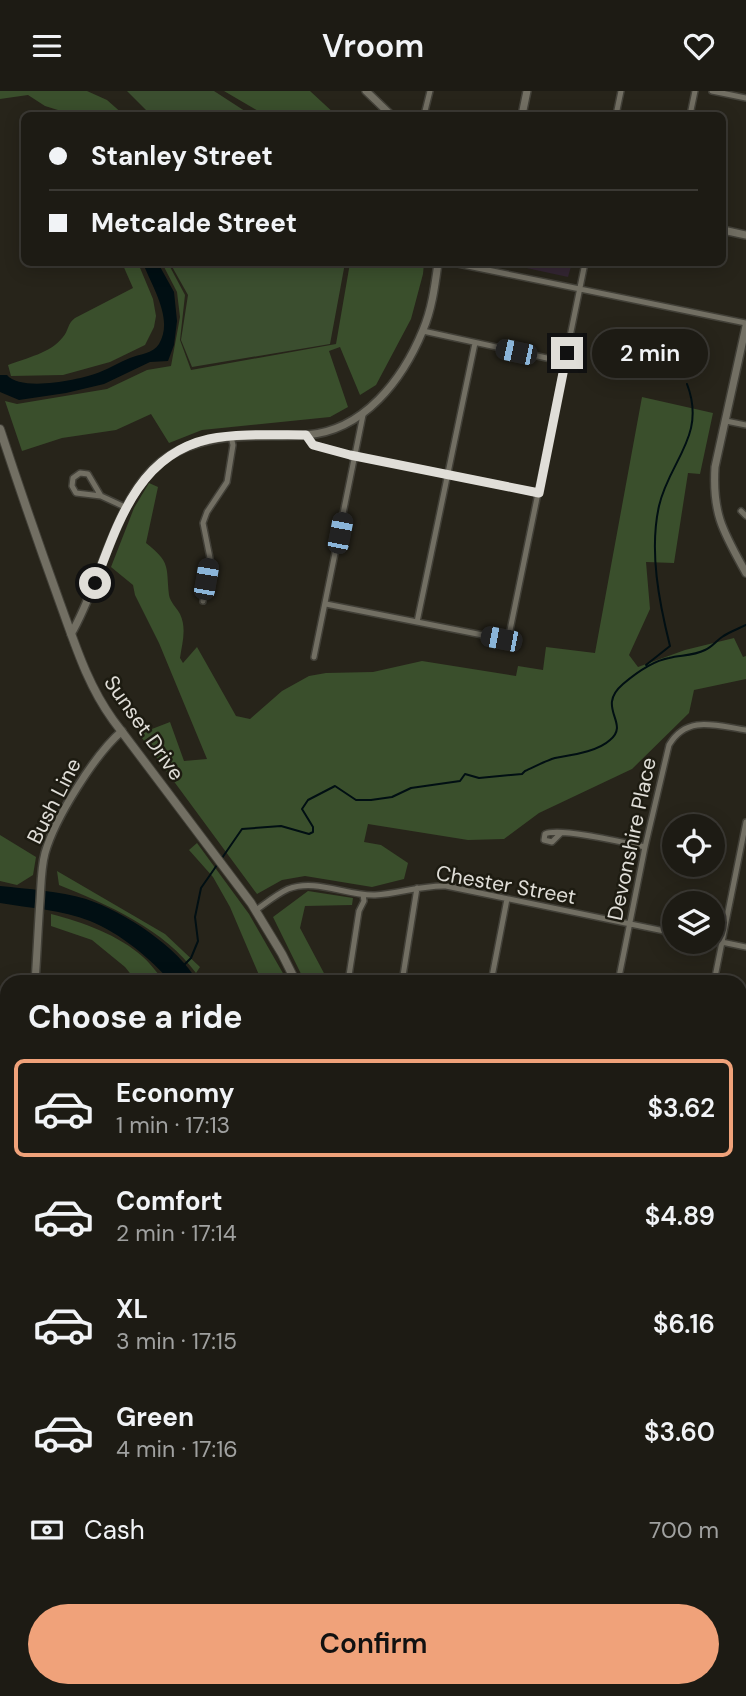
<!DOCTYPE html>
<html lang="en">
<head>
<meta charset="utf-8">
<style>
	:root { --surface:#1d1b14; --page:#25241d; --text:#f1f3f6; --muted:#a0a1a0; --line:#3b3934; --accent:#f0a27a }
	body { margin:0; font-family:"DM Sans",sans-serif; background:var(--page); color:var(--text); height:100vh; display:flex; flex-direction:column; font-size:26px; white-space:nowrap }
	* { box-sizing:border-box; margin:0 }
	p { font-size:23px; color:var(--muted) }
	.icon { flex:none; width:38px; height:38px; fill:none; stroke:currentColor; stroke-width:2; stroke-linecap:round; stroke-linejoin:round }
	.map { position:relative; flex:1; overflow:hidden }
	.side { position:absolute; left:0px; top:884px; width:747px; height:723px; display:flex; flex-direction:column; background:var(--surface); border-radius:21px 21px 0 0; box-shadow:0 4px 18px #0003,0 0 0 2px var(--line) }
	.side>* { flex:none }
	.hud { position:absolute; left:21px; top:21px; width:705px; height:154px; border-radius:10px; box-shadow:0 4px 18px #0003,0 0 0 2px var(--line); display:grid; align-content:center; height:154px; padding:0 28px; background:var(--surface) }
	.controls { position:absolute; left:662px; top:723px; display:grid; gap:14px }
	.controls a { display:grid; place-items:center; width:63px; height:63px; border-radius:50%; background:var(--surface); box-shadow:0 4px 18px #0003,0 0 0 2px var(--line); font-size:35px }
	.end { position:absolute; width:32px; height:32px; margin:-16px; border:9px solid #e0ded8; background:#111; box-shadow:0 0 0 4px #111 }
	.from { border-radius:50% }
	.bubble { position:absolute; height:49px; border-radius:24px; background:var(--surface); box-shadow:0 4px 18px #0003,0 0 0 2px var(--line); font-size:23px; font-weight:600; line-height:49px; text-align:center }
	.car { position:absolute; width:21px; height:42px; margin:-21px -10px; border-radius:9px; box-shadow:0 0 5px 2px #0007; background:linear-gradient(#222 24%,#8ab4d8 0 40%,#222 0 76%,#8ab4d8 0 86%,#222 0) }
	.hud b { display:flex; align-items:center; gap:24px; height:66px; font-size:26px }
	.hud b+b { border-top:2px solid var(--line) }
	.hud i { width:18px; height:18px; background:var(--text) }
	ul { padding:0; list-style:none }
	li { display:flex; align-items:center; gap:21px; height:98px; margin:0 14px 10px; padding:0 14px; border:4px solid transparent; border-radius:10px }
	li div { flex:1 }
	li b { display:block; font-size:26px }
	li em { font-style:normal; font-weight:600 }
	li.current { border-color:var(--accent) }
	li>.icon { width:63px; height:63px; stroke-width:1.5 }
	h2 { padding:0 28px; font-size:32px; line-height:84px }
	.pay { display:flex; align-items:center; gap:18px; height:77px; padding:0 28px; font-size:26px }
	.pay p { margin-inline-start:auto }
	.cta { display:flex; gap:14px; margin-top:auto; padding:14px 28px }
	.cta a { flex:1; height:80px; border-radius:42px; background:var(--accent); color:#111; font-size:28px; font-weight:600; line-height:80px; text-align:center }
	header { display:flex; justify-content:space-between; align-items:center; height:91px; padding:0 28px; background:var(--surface); font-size:32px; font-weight:600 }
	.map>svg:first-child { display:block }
	.commercial { fill:#342633 }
	.green { fill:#3b4e2f }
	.forest { fill:#3a4f2c }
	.water { fill:#010f13 }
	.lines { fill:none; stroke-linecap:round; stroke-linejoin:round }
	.stream { stroke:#010f13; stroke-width:2 }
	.minor-casing { stroke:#424038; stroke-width:8 }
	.tertiary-casing { stroke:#424038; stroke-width:10 }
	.secondary-casing { stroke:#424038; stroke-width:10 }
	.minor { stroke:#726f63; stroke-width:5 }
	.tertiary { stroke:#726f63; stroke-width:7 }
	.secondary { stroke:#726f63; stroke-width:8 }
	.route { stroke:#e0ded8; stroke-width:9 }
	.labels { text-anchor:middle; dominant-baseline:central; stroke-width:5; stroke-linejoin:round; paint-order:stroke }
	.street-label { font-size:21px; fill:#e0ded8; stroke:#1d1b11 }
</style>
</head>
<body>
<header><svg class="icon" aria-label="menu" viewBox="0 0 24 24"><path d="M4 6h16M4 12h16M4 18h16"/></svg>Vroom<svg class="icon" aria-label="heart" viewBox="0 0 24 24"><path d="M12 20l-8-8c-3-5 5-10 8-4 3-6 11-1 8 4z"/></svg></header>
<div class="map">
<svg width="746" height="1605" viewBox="0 0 746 1605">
	<rect width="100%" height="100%" fill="#27241a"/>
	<!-- commercial -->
	<path class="commercial" d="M504,172h68l-4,14z"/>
	<!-- green -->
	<path class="green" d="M127,0h87l37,24h-100z
		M170,172h175l-15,81 -138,23 -11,-27 7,-45z
		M520,1600h136l1,5h-138z"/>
	<!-- forest -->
	<path class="forest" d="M0,0h87l20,9 17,15h-50l-29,-9 -17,-11 -28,4z
		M224,0h86l26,24h-71z
		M122,172h16l15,36 3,17 -2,11 -9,18 -35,17 -47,13 -52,1 -3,-11c18,-7 43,-12 55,-28 6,-7 4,-13 12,-19l58,-30z
		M162,172h6l17,32 -5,45 11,30 145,-26 14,-81h74l-1,11 -12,45 -35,66 -16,10 -20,-48 -11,4 19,56 -18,10 -128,13 -33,13 -18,-29 -35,16 -54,8 -40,13 -17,-50 12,3 90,-15 40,-19 24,-4 9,-49 -3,-25z
		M642,306l71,16 -13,61 -12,-1 -14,90 -28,-1 4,47 -21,46 9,12 47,-17 49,-12 9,19 3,-1v23l-52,11 -5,23 -57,56 -93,44 -35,26 -36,1 -100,-16 -4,18 17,3 27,18 -4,16 -32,8 -67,-11 -23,4 -25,14 -118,-160 31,-12 14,39 23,-2 -48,-116 -24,-48 -2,-10 -22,-18 23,-59 15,-25 9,4 -12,56c25,20 20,23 23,52 1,7 8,13 11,19 7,15 2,29 0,44l3,5 14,-16 39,69 14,3 32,-28 27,-15 17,-3 47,-1 49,-11 94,15 2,-10 25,4 3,-23 49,6z
		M0,744l36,22 -3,18 -16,10 -17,-4z
		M197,752l52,71 39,68h-26l-32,-75 -17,-30 -24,-27z
		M57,780l108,63 35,33 -4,6c-31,-43 -89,-69 -137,-88z
		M308,800l45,7 -1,7 -47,1 -5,22 26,49 13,5h-34l-32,-65z
		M51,823c31,8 68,21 92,43 8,7 15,17 22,25h-28l-12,-15 -33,-27 -41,-14z
		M0,1077l7,8v93l-7,-38z
		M316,1600h197l-1,5h-200z"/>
	<!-- water -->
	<path class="water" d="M143,172h15l16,29 3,29 -3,24 -6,16 -18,1 -46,22 -38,9 -47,7 -19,-8v-17h7c14,17 73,5 93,-3 10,-4 20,-10 30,-14 9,-4 23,-4 29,-14 15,-25 -7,-57 -16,-81z
		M0,795c28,3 59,5 86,13 39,13 92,48 112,83h-27c-22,-25 -50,-48 -81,-61 -28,-11 -60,-13 -90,-18z"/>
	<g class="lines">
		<!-- stream -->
		<path class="stream" d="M646,574l24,-19c-11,-44 -21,-95 -11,-140 10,-45 48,-70 28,-122
			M222,767l20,-29 39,-3 28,8 4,-2v-5l-11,-18 6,-9 27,-14 21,14h15l21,-3 19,-9 49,-7 5,-7 14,4 43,-4 3,-3c9,-4 20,-10 30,-13 16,-3 42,-6 55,-18 21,-17 -15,-32 13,-56 13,-11 29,-23 46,-26 12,-3 24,-2 36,-8 7,-3 11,-9 17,-13 7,-5 16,-8 24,-12
			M184,874l7,-7 7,-17 -3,-24 6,-29 16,-23"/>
		<defs>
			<path id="minor" d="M712,0l34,7
				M424,24l6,-24
				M616,24l5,-24
				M690,24l5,-24
				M453,172l293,60
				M423,240l142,31
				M726,330l20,4
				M306,344l8,10 36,10 189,38
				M101,405l-25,-3 -4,-7 1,-8 7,-5 8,1 13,22 26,12
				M741,420l5,5
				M203,510l7,-43 -7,-35 4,-11 20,-30 6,-37 -2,-8
				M326,513l182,36 77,-377
				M417,531l58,-279
				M314,566l49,-242
				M560,743l-8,8 -8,-2 1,-6c14,-7 81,9 100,13
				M256,819c10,-7 21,-16 32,-21 28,-11 58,7 87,6 24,-1 46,-10 71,-9l228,47
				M712,849l34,7
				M348,891l11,-71 5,-10 -1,-6
				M402,891l15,-94
				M491,891l16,-83
				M618,891l27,-135 24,-102c18,-31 48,-19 77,-15
				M714,891l32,-160
				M740,1151l6,2"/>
			<path id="tertiary" d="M366,0l25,24
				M522,24l5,-24
				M723,139l23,5
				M746,235l-31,141c-3,48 9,66 31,106
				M71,543c30,-50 45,-138 91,-173 42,-32 95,-23 144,-26 58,-4 97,-56 117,-105 9,-21 12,-45 15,-67
				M35,891c2,-27 3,-54 5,-81 1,-16 1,-33 5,-48 10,-35 50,-99 77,-122
				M0,1076l7,6
				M740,1252l6,-30
				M740,1316c6,20 4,45 0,65
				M701,1605l2,-5"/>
			<path id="secondary" d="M0,338c19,58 39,116 60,174 15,41 27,81 53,117l138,183 31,51 14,28
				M740,1311l6,2
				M667,1600l1,5"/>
		</defs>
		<!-- minor casing -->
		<use href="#minor" class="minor-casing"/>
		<!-- tertiary casing -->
		<use href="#tertiary" class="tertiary-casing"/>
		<!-- secondary casing -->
		<use href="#secondary" class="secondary-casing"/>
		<!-- minor -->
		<use href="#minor" class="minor"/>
		<!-- tertiary -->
		<use href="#tertiary" class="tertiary"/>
		<!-- secondary -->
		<use href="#secondary" class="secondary"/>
	</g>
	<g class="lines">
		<!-- route -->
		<path class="route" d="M95,492c23,-60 43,-128 114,-144 29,-6 67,-4 97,-4l7,10 37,10 189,38 28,-140"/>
	</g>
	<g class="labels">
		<!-- street labels -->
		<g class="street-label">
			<text transform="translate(144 637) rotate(55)">Sunset Drive</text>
			<text transform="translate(54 710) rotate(-63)">Bush Line</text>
			<text transform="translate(632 748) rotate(-78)">Devonshire Place</text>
			<text transform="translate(506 794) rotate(10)">Chester Street</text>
		</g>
	</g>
</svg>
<div class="controls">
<a><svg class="icon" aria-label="locate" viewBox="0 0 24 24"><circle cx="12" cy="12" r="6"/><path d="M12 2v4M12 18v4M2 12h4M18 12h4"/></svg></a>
<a><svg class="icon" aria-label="layers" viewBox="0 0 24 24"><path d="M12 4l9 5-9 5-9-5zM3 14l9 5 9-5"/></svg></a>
</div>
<i class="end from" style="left:95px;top:492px"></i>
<i class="end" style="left:567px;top:262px"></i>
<div class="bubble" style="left:592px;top:238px;width:116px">2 min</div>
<i class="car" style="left:516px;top:261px;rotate:282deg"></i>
<i class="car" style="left:340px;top:442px;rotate:11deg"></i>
<i class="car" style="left:206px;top:488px;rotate:10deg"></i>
<i class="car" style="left:501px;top:548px;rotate:281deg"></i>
<div class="hud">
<b><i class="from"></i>Stanley Street</b>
<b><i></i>Metcalde Street</b>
</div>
<section class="side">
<h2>Choose a ride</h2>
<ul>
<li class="current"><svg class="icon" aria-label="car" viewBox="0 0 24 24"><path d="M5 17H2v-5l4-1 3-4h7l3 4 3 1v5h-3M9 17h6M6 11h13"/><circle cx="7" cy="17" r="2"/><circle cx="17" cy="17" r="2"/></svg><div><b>Economy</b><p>1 min · 17:13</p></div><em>$3.62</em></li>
<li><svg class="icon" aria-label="car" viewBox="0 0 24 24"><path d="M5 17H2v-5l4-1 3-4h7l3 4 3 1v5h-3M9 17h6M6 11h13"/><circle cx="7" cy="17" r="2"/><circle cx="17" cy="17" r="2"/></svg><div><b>Comfort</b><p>2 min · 17:14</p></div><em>$4.89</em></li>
<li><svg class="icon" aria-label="car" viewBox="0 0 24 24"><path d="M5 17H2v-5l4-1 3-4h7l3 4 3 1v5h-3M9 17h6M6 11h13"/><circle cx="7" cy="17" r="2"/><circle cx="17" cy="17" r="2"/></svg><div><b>XL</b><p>3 min · 17:15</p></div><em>$6.16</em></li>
<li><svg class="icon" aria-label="car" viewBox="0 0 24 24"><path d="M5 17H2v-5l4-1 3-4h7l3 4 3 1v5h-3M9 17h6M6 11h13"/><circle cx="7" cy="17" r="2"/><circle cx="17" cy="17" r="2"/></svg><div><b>Green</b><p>4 min · 17:16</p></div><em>$3.60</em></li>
</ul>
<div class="pay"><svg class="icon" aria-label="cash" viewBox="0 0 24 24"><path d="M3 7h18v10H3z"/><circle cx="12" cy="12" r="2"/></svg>Cash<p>700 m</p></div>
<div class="cta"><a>Confirm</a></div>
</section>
</div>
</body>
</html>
